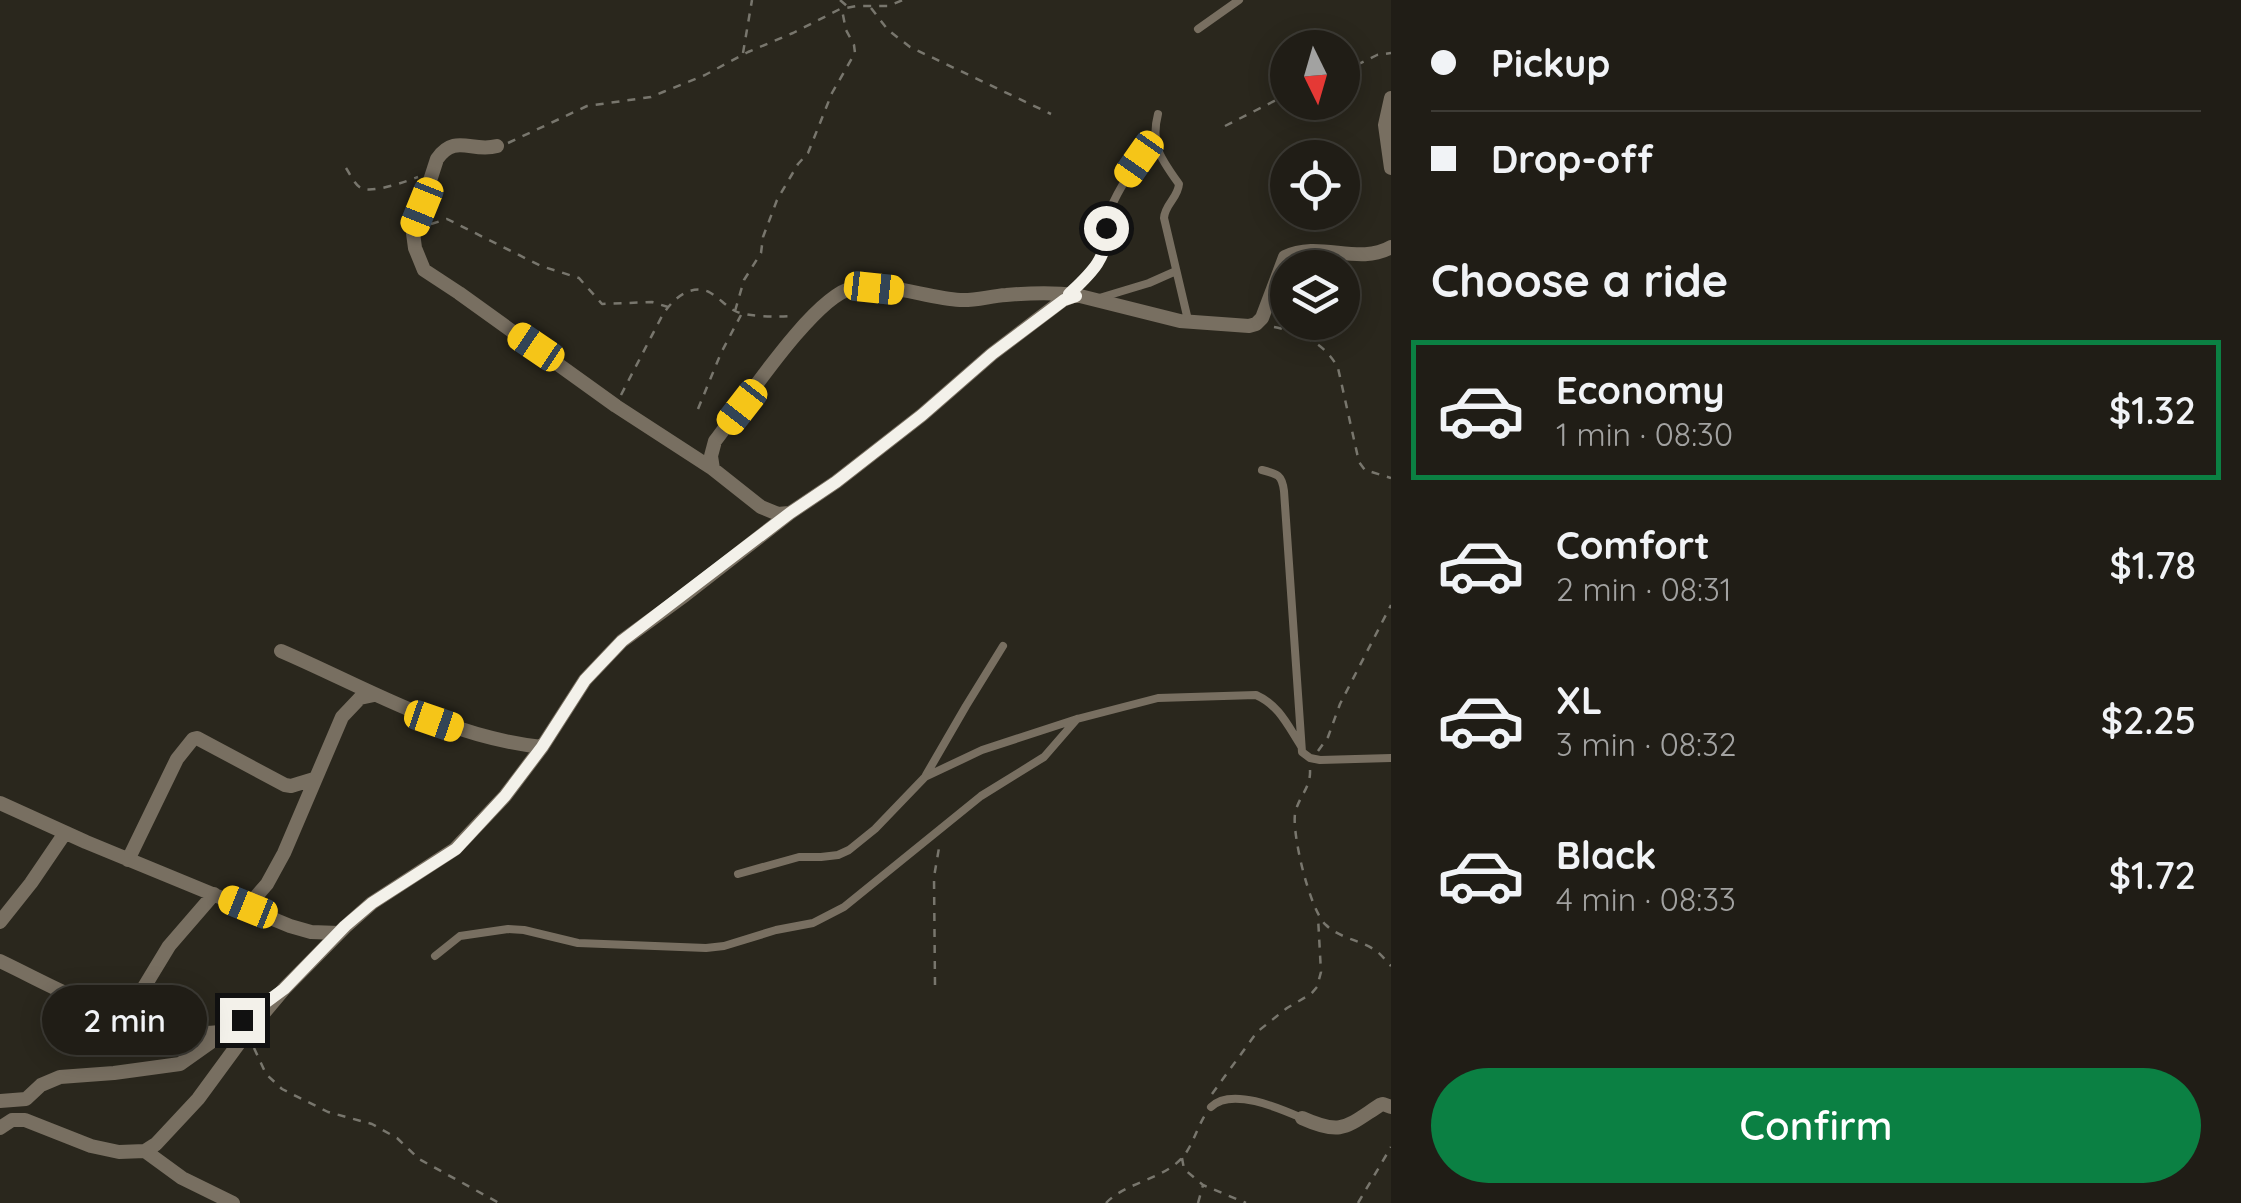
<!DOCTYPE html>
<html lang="en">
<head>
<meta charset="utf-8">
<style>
	:root { --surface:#201d16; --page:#2d2a23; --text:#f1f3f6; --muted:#a2a2a1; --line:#3d3b35; --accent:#0b8043 }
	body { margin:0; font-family:Quicksand,sans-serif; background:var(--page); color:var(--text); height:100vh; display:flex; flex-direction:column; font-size:38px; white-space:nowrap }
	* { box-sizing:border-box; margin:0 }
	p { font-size:32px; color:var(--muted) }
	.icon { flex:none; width:55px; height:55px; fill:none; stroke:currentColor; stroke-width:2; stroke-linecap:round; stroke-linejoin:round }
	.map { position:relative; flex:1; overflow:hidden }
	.sheet { display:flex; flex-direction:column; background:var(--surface); width:850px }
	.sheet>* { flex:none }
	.guide { display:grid; align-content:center; height:220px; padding:0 40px; background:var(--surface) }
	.needle { width:65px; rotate:175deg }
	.buttons { position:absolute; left:1270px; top:30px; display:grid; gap:20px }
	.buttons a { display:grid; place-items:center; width:90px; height:90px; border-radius:50%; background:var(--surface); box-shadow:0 5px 25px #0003,0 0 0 2px var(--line); font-size:50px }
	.end { position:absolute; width:45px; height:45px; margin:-22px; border:12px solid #f3f1ea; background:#111; box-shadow:0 0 0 5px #111 }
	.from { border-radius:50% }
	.bubble { position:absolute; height:70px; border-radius:35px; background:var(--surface); box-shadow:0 5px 25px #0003,0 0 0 2px var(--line); font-size:32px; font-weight:600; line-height:70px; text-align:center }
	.car { position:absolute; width:30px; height:60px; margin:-30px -15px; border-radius:12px; box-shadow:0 0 8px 2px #0007; background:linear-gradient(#f5c518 24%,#345 0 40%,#f5c518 0 76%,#345 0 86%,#f5c518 0) }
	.guide b { display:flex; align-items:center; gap:35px; height:95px; font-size:38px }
	.guide b+b { border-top:2px solid var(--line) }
	.guide i { width:25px; height:25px; background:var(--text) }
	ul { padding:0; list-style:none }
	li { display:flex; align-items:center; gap:30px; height:140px; margin:0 20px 15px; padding:0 20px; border:5px solid transparent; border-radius:0px }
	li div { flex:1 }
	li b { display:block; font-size:38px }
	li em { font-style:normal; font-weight:600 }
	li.on { border-color:var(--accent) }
	li>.icon { width:90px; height:90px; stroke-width:1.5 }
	h2 { padding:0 40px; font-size:45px; line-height:120px }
	.action { display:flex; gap:20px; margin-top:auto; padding:20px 40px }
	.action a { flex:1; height:115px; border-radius:60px; background:var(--accent); color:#fff; font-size:40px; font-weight:600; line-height:115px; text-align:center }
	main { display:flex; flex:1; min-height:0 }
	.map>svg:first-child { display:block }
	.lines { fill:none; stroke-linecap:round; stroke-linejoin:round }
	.path { stroke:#78766d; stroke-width:2.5; stroke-dasharray:8 8; stroke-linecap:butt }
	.service { stroke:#786f61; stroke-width:8 }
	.minor { stroke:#786f61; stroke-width:14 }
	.route { stroke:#f3f1ea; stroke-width:12 }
</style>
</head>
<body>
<main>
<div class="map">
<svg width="1391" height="1203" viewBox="0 0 1391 1203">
	<rect width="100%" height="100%" fill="#2a271d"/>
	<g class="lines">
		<!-- path -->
		<path class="path" d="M840,0l7,6
			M871,8l17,22 22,17 141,67
			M743,53l9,-53
			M1342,72l35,-17 14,-2
			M1225,126l63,-32
			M508,143l79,-37 64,-9 12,-5 42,-17 43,-23 45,-19 47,-24 17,-3h31l15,-6
			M346,168c4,6 9,17 15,20 11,6 46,-7 57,-11
			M431,224l16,-5 94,47 38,12 23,26 50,-2 16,5
			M735,311l9,-31 17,-27 2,-16 14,-37 21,-36 10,-11 24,-60 23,-40 -1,-8 -8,-15 -4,-20
			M1274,327c26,5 51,16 64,41l21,94 6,8 26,8
			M621,395l41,-79c9,-15 27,-33 47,-24 9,5 17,14 26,19 12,6 43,6 57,5
			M698,409l23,-56 20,-38
			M1318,751l10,-14 12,-33 51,-99
			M1310,770c1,18 -12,27 -15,44 -3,21 15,97 31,111 13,13 34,15 49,25 6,4 11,11 16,16
			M935,985l-1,-108 6,-35
			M254,1048l12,26 16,15 46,23 44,12 25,14 22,21 80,44
			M1212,1094l45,-62 30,-24 24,-14 6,-7 4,-15 -3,-55
			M1182,1158l2,11 19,16 43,18
			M1106,1203c20,-21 56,-23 76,-45 10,-11 15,-30 23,-43
			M1198,1203l5,-18
			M1358,1203l33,-56"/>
		<!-- service -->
		<path class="service" d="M1198,29l41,-29
			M1158,114c-8,31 3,45 21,70 -1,14 -14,20 -15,34l24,102
			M1070,293c13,-13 35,-31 37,-50 2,-11 -2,-20 2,-31 11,-27 28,-50 45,-73
			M1096,299l53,-16 27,-12
			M1262,470c16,4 20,5 22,21l18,261 8,6 10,2 71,-2
			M926,775l40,-69 37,-60
			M738,874l61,-17h22l17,-2 11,-5 26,-21 50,-52 57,-27 95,-31 81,-21 98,-3c23,10 32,31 45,51
			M435,956l25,-20 48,-7 16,1 54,13 128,5 18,-2 52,-16 37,-7 31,-16 137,-111 63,-39 33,-38
			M1211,1107c20,-20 68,1 91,11"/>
		<!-- minor -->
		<path class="minor" d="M1391,98l-6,27 6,43
			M497,146c-25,7 -42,-13 -60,13l-24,74 2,15 9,22 35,23 157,113 97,63 48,38 17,7 11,-1
			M713,469l-2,-13 4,-15c26,-33 99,-146 138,-153 33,-7 73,10 107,12 15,1 30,-4 46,-5 23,-2 46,-3 69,0
			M281,651c86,37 166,86 261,96
			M0,803l86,39 204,84 21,6 28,1
			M128,860l49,-101 16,-20 4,-1 88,47 6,1 23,-7
			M247,907l20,-23 17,-31 58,-136 18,-19 14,-3
			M0,922l31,-39 34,-50
			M0,961c65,31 146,80 220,71
			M126,1017l43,-71 45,-52
			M0,1101l26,-2 15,-14 19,-8 54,-4 66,-9 86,-61
			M1302,1118c40,18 44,9 78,-13l3,-1 8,3
			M0,1128l12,-8h13l66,26 28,6 26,-1 11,-7 42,-45 44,-60 42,-50 61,-62 27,-24 83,-54 50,-53 37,-49 43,-67 37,-39 63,-46 105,-82 46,-31 86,-67 70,-61 71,-54 13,-5 104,26 69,5 7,-2 6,-6 23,-61c34,-17 74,9 106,-10
			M145,1151l37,27 51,25"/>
	</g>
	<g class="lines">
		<!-- route -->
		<path class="route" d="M242,1020l42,-31 61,-63 27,-23 84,-54 49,-53 37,-49 43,-67 37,-39 168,-128 46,-31 86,-67 70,-61 72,-54 12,-4 -7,-2c20,-19 40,-36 37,-66"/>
	</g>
</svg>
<div class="buttons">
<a><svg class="needle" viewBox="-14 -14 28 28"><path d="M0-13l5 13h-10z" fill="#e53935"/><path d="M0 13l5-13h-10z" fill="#a2a2a1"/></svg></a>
<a><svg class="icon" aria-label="locate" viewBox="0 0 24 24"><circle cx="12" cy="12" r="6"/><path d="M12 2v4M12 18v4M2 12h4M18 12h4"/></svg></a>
<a><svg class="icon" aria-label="layers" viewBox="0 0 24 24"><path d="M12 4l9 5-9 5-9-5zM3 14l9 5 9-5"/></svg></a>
</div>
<i class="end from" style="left:1106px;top:228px"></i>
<i class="end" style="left:242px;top:1020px"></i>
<div class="bubble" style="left:42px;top:985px;width:165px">2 min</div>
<i class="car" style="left:1139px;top:159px;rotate:215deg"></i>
<i class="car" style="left:422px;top:207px;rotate:202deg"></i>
<i class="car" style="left:874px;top:288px;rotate:96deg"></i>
<i class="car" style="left:536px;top:347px;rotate:304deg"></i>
<i class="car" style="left:742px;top:407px;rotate:218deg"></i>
<i class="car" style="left:434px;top:721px;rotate:109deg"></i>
<i class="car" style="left:248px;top:907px;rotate:292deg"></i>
</div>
<section class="sheet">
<div class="guide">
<b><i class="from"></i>Pickup</b>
<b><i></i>Drop-off</b>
</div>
<h2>Choose a ride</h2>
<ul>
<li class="on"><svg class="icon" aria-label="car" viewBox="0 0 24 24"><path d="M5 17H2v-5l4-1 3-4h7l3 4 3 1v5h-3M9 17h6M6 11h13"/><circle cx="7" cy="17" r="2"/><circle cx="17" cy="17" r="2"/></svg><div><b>Economy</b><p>1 min · 08:30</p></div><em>$1.32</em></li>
<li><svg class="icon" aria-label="car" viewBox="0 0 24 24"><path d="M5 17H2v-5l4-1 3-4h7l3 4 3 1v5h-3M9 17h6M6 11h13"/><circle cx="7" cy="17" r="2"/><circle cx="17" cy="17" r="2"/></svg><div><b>Comfort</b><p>2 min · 08:31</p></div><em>$1.78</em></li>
<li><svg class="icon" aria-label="car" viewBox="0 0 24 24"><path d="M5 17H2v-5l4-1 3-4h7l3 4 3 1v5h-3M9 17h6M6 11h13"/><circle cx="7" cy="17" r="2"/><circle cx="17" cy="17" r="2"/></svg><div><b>XL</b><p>3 min · 08:32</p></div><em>$2.25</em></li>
<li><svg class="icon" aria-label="car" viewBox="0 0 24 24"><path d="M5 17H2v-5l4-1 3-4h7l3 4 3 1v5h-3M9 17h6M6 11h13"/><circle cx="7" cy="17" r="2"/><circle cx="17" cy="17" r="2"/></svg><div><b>Black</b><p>4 min · 08:33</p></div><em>$1.72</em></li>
</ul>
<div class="action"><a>Confirm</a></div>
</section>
</main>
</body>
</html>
